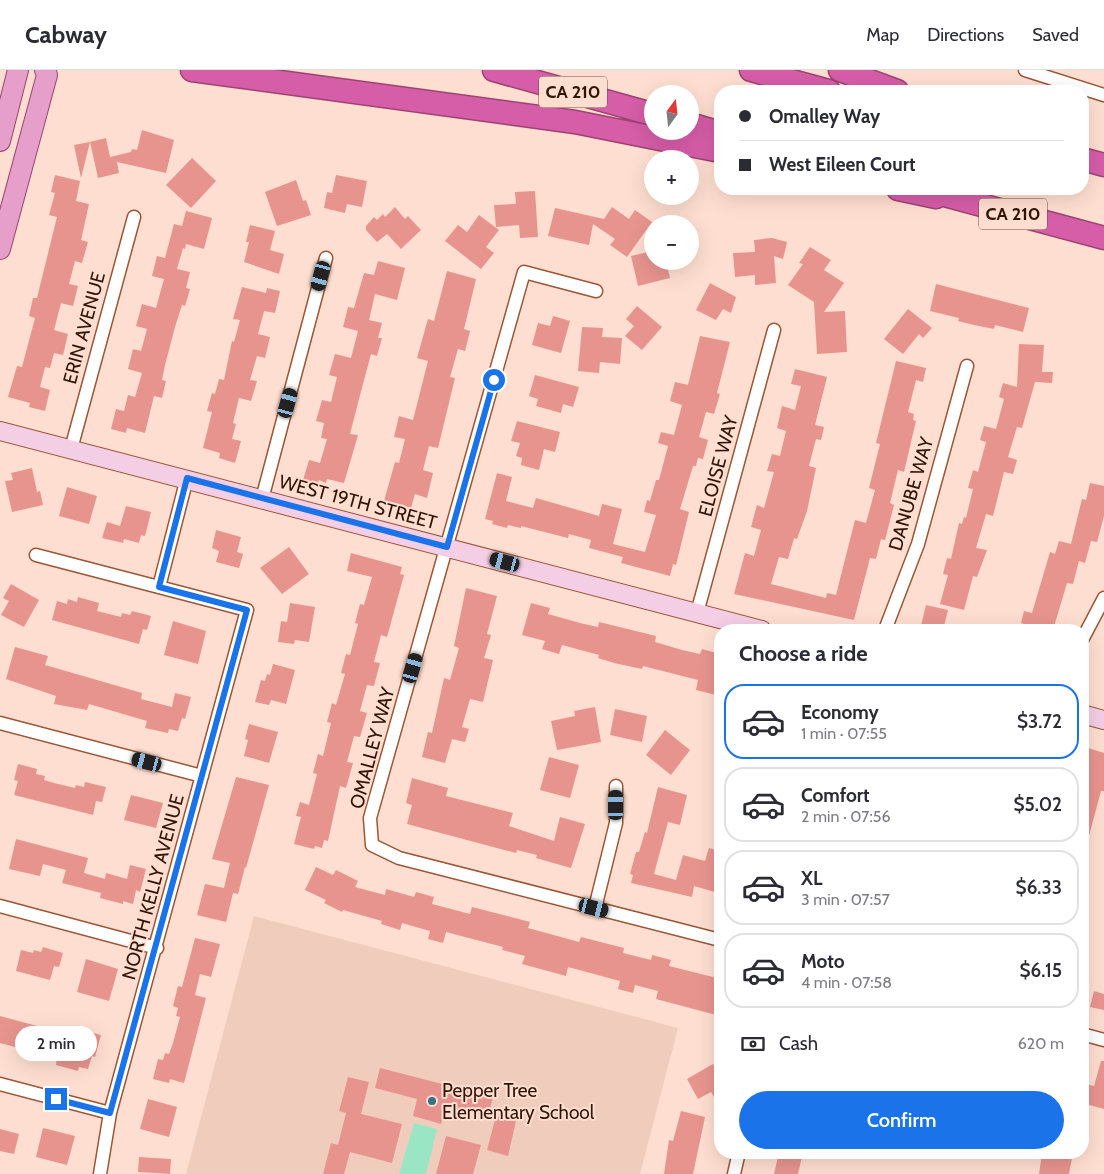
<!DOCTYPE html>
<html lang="en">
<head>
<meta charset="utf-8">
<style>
	:root { --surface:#fff; --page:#f7f7f7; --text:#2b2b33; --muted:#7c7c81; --line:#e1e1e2; --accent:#1a73e8 }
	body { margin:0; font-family:Cabin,sans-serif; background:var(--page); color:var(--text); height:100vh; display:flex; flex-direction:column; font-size:19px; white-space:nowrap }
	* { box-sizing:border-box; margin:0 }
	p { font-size:16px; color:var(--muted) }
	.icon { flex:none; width:28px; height:28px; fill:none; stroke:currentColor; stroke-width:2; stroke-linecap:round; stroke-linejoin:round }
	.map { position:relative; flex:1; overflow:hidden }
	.drawer { position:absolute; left:714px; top:554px; width:375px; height:535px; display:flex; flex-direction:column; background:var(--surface); border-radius:20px; box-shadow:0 5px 20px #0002 }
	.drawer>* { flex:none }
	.banner { position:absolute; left:714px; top:15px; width:375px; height:110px; border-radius:20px; box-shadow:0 5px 20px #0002; display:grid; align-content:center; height:110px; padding:0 25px; background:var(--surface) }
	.needle { width:32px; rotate:15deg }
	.tools { position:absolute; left:644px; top:15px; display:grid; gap:10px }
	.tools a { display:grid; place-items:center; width:55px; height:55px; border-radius:50%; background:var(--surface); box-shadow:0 5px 20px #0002; font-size:25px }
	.end { position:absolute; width:22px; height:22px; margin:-11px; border:6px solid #1a73e8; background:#fff; box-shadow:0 0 0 2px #fff }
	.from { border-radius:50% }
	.bubble { position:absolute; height:35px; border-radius:18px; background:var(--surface); box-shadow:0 5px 20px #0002; font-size:16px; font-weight:600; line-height:35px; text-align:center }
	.car { position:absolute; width:15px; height:30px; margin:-15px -8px; border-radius:6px; box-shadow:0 0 4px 1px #0007; background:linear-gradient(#222 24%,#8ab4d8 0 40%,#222 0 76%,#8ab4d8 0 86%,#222 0) }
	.banner b { display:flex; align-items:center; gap:18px; height:48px; font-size:19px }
	.banner b+b { border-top:1px solid var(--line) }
	.banner i { width:12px; height:12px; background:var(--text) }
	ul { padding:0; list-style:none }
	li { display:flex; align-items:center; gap:15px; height:75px; margin:0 10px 8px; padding:0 15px; border:2px solid var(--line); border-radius:20px }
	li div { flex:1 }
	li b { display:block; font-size:19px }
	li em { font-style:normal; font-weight:600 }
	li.current { border-color:var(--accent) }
	li>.icon { width:45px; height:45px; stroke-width:1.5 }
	h2 { padding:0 25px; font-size:22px; line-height:60px }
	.pay { display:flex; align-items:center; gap:12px; height:55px; padding:0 25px; font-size:19px }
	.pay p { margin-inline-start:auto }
	.primary-button { display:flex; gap:10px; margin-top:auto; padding:10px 25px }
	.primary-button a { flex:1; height:58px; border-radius:30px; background:var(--accent); color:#fff; font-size:20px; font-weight:600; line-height:58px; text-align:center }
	header { display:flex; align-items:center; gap:30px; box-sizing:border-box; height:70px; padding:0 25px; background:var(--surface); border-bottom:1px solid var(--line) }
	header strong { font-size:24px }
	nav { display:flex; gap:28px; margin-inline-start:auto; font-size:18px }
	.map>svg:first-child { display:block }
	.built { fill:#f0ccbd }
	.green { fill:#9ae6c4 }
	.building { fill:#e8948e }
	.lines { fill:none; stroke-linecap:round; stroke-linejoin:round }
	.street-casing { stroke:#9a5636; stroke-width:15 }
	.secondary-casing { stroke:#9a5636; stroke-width:20 }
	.primary-casing { stroke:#9c4470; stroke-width:22 }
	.highway-casing { stroke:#9c4470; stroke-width:25 }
	.street { stroke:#fff; stroke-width:12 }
	.secondary { stroke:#f3cee5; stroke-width:18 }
	.primary { stroke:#e69ecb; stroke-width:20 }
	.highway { stroke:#d65da8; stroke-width:22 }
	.route { stroke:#1a73e8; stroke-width:6 }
	.poi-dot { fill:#357289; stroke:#feded0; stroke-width:2 }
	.labels { text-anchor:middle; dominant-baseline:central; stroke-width:4; stroke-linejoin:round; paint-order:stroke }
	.shield { fill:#feded0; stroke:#6e5143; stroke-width:1 }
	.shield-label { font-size:18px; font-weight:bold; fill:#311507 }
	.street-label { font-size:19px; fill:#311507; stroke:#feded0 }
	.poi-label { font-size:19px; fill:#311507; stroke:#feded0; text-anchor:start }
</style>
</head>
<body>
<header>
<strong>Cabway</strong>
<nav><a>Map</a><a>Directions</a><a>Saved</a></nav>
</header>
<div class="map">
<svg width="1104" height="1104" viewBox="0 0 1104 1104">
	<rect width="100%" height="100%" fill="#feded0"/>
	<!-- built -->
	<path class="built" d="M254,846l424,112 -38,146h-454z"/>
	<!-- green -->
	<path class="green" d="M414,1053l23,6 -11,45h-27z"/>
	<!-- building -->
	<path class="building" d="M142,60l32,10 -8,33 -49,-11 2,11 -21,5 -8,-36 16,-4 4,19 21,-5 1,-3 5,1z
		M90,72l-9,36 -7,-33z
		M192,88l24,23 -25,27 -25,-23z
		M55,105l25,6 -4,20 13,3 -8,36 7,2 -6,21 -7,-2 -6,23 9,2 -5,20 -12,-3 -7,27 14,4 -5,21 -9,-2 -4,15 -5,-1 -5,20 10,3 -5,21 -16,-4 1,-4 -22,-6 9,-31 5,1 13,-49 -6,-2 4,-18h4l20,-81 -8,-2 6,-22 -4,-1z
		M336,105l31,6 -5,26 -15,-3 -2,9 -21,-5 3,-16 5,1z
		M296,110l7,21 3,-1 5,15 -34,11 -12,-34z
		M535,121l3,46 -18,1 -1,-13 -23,2 -2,-22 22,-1 -1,-12z
		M395,137l10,12 3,-3 13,14 -20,19 -14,-15 -10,8 -11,-12v-4l8,-9 3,3 6,-6 2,3z
		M612,137l17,12 6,-9 17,12 -25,35 -17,-12 5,-6 -22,-15 -4,21 -41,-9 7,-28 49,11z
		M186,141l26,7 -8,31 -18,-5 -1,5 -2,-1 -6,21 13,3 -4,16 4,1 -5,17 -3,-1 -7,22 -10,38 -3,15 4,1 -4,17 -8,-2 -9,37 -18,-5 -1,5 -15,-4 5,-20 8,2 4,-16 7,2 7,-24 -14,-4 5,-20 8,2 6,-22 -11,-3 6,-22 14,4 8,-29 -12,-3 5,-20 8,2 9,-34 8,2z
		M479,145l20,15 -13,17 8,6 -13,16 -36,-28 13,-16 9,7z
		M250,155l25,6 -5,19 14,4 -5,20 -35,-12 5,-20h-3z
		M772,168l15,4 -4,17 -9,-3 2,27 -21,2v-10l-20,2 -2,-24 22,-1 -1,-12z
		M810,177l21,13 -7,10 20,13 -20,29 21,-1 2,41 -30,2 -3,-52 -26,-17 15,-21 -4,-1z
		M652,181v10h14l4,17 -32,8 -7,-30z
		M378,191l27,7 -8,32 -22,-6 -6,26 13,3 -4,15h4l-5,18 -6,-2 -12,45 -9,35 8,1 -14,48 -17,-4 -1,4 -7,-3 -2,4 -14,-4 6,-20 11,3 7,-24 -6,-1 3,-15 -8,-2 6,-21 9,2 6,-25 -8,-2 6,-21 16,4 7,-27 -15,-4 5,-20 6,1 10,-35 10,2z
		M447,201l29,8 -12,50 6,2 -5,20 -7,-2 -8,28 5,1 -17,70 -9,-2 -6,24 10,3 -6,25 -12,-4 -4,14 -27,-7 11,-39 4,1 6,-24 -11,-2 5,-21 14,4 15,-59 -11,-3 11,-39 6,2z
		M710,213l26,14 -5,16 -8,-4 -7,11 -20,-10z
		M936,214l93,24 -6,24 -28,-7 -1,4 -20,-4 -16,-4 1,-3 -29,-7z
		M242,217l24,6 1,-5 13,3 -5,22 -11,-2 -6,23 12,3 -5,21 -8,-2 -7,24 7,1 -6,20 -12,-3 -6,25 3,1 -4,15 9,2 -6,22 -16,-5 1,-5 -17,-5 9,-36 -5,-1 5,-18 3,1 4,-15 5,1 8,-39 2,1 6,-22 -7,-1z
		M637,236l25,21 -20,23 -17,-14 9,-10 -8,-7z
		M908,239l24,19 -9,10 -4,-4 -16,20 -19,-15z
		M553,246l17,5 -9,32 -29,-8 6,-22 12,3z
		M582,257l21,1 -1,9 20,1 -2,26 -20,-2 -1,11 -21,-2z
		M700,266l30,6 -13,51 3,1 -6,20 -8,-2 -7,25 9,3 -5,19 -5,-1 -2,8h-3l-13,43 9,3 -13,53 -3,-1 -3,12 -49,-13 2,-6 -34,-9 2,-8 -22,-6 -1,4 -47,-12v2l-13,-3 -1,3 -15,-4 1,-3 -8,-2 12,-46 15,4 -6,24 27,7 3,-10 63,18 3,-12 20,5 -9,35 32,8 11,-37 -12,-3 3,-12 3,1 6,-21h3l9,-34 -10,-3 3,-11 13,3 8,-30 -12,-4 5,-19 13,3z
		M1019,274l25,1 -2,27h11l-1,11 -17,-1 -13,46 -5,-1 -9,30 9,3 -4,14 -9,-2 -11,44 -7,-2 -10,34 11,2 -10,27 -4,-1 -9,34 -24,-6 8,-29 -5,-1 4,-16 4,1 8,-36 3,1 2,-7 2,1 7,-29 -5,-1 5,-18 5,2 8,-30 -6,-2 4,-14 12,3 8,-30 -5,-2 4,-14 14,4z
		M896,291l30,7 -3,14 -7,-2 -8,32 6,2 -1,6 3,1 -12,51 -6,-2 -8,33 4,2 -9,35 -4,-1 -5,20 -6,-1 -16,62 -120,-26 11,-41 9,3 7,-26 -10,-3 6,-22 7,3 10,-36 -7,-1 5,-17 8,2 6,-25 -9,-3 5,-22 13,4 6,-24 -10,-2 4,-15 32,8 -12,48 9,2 -3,13 -5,-1 -7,27 7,2 -9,43 -10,28 -3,-1 -6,21 -9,-2 -8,27 55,14 1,-5 9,2 19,-75 11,3 9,-33 -6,-2 11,-44 -4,-1z
		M535,305l44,12 -6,20 -10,-3 -2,9 -25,-7 2,-7 -9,-3z
		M517,351l43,11 -5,20 -11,-3 -5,21 -18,-5 1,-7 -6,-2 4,-13 -9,-2z
		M32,398l5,24 3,-1 3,14 -31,7 -7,-31 8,-1 -2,-7z
		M1090,413l14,3v30l-7,26 -6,-1 -6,22 -6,-2 -6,23 -6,-1 -14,47h-31l2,-6 -3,-1 3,-12 8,2 18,-61 5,2 4,-13 12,3 11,-45 4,1z
		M67,417l30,9 -8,28 -30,-8z
		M126,436l25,6 -6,24 -4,-1 -2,8 -15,-4 -1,4 -21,-5 5,-16 13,4z
		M216,460l25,7 -4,15 6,2 -4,14 -23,-6 3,-11 -7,-3z
		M289,477l20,27 -27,20 -22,-26z
		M351,483l51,14 -2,7 4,1 -17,62 -6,-2 -7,27 6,1 -6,23 -7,-1 -7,26 7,2 -7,24 -6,-1 -7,26 6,1 -7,25 -6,-2 -12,55 -4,-1 -2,8 -7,-2 -1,3 -20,-5 7,-27 -5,-1 4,-14 9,3 8,-31 -4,-1 5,-19 5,2 8,-33 -4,-1 5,-19 4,2 9,-31 -4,-1 5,-19 4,1 8,-31 -3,-1 5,-19 4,1 8,-28 -25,-6z
		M11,514l28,16 -15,27 -23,-12 8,-14 -6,-3z
		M466,518l31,8 -10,38 4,1 -7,23 9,2 -10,42 -13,-3 -8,28 7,2 -4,13 -13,-3 -7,24 -23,-6 6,-25 4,1 12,-55 6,2 9,-32 -5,-2z
		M78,527l21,6 -2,8 24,6 1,-4 8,2 2,-4 19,5 -4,14 -4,-1 -4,15 -87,-24 5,-19 10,3 1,-5 9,3z
		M290,533l25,4 -6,35 -14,-2 -1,4 -16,-2 3,-21 6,1z
		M531,533l19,5 -2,6 32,9 18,4 1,-5 57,14 -1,6 27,8 18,4 2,-5 18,5v27l-4,14 -20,-5 2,-10 -55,-14 -1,3 -28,-6 -16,-5 1,-3 -37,-10 -3,9 -17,-5 3,-8 -23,-6z
		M926,535l22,5 -5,20h-23z
		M173,551l33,10 -8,33 -34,-9z
		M15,577l33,9 -3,9 97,28 -1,6 31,8 3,-14 16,4 -6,22 -3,-1 -4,13 -9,-2 -1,4 -23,-5 2,-7 -58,-17 -2,6 -33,-6 2,-8 -50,-17z
		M273,594l22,6 -9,34 -15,-4 -2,5 -14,-3 6,-22 4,1 2,-7 3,1z
		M595,637l6,35 -44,8 -6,-29 24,-5 -1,-5z
		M615,639l32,7 -5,26 -32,-7z
		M249,654l29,8 -9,31 -25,-7 4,-16 -3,-1z
		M665,660l25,20 -19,25 -25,-20z
		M1085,677l19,6v38h-3l-15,56h-4v-92z
		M549,687l30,8 -9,33 -30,-8z
		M18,694l19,5 -1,5 9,2 -1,4 10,3 21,5 1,-3 8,2 1,-5 21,5 -4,15 -6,-1 -3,14 -79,-20 4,-14 -4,-1z
		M236,707l33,8 -23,83 -1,-1 -7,27 -5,-1 -7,29 -29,-7 8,-31 19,4 6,-25 -18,-4z
		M412,708l36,10 -2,8 67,17 -4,13 45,15 6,-24 25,7 -14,44 -35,-10 1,-3 -20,-5 -1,3 -109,-29 5,-19 -6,-2z
		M658,717l29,8 -7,30 -12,-3 -14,52 22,6 7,-25 22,6 4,-13 11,3v21l-5,20 -21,-6 -2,11 -61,-14 2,-8 -3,-1 6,-22h3l6,-20 2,1z
		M131,725l32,8 -7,25 -32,-8z
		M16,769l72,19 -4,15 21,6 1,-6 21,6 3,-14 16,4 -6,23 -4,-2 -3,14 -10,-3v3l-23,-6 1,-5 -39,-10 4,-13 -23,-6 -3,12 -31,-7z
		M316,797l17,8 3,-5 22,11 -3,6 30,8 1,-6 28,8 2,-5 18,5 -2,7 38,10 2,-7 58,15 -2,6 51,14 2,-5 43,11 -1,5 28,7 1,-5 19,5 -2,6 48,12 -1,4 4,1v33l-64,-17 2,-8 -23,-6 -2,8 -15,-4 2,-8 -52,-14 -2,9 -44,-12 3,-8 -23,-6 1,-3 -57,-15 -3,11 -15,-4 2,-8 -28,-8 -2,7 -19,-6 1,-3 -39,-11 -1,2 -18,-9 2,-3 -21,-10z
		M195,868l25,6 -9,33 -11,-3 -5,21 11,3 -22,85 -14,-4 -1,4 -16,-4 5,-20 5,1 2,-7 4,1 4,-11 7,-26 -4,-1 2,-8 -5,-2 5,-20 4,1z
		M43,877l20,6 -4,14 -5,-1 -4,14 -34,-9 5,-21 12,3 1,-3 7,2z
		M86,889l32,10 -9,32 -32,-9z
		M1094,921l10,3v16l-14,-3z
		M0,946l52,14 -1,6 32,8 3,-13 15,4 -6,22 -3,-1 -4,13 -9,-2 -1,4 -22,-6 1,-7 -57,-15z
		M1101,991h3v48l-22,-6v-20l12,3z
		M713,994l7,12v31l-9,-15 -13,7 -11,-20z
		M380,998l113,29 -5,20 -42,-11 -5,18 -28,-8 4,-17 -42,-11z
		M348,1007l21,5 -8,32 41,10 -10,39 -42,-11 -6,22h-21l8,-31 7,2 8,-32 -7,-2z
		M148,1029l29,8 -8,30 -29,-8z
		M681,1041l24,6 -12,57h-29l5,-34 4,1z
		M496,1046l20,5 -8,35 -21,-6z
		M43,1058l32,8 -8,29 -31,-8z
		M0,1059l19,5 -5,20 -14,-3z
		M446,1066l35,9 -8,29h-37z
		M779,1082h24l-5,22h-24z
		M1042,1083l30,5 -3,16h-30z
		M139,1087l32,2 -1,15 -32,-2z"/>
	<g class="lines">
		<defs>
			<path id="street" d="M1025,0l79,25
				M596,221l-72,-19 -154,546 2,27 27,13 321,82
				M71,379l63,-232
				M262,429l64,-241
				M36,485l211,55 -137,503 -10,61
				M159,517l28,-109
				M697,543l77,-283
				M885,560l33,-86 49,-178
				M1082,570l22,-42
				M0,653l202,53
				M0,836l157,42
				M595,838l21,-85v-37
				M1082,964l22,6
				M0,1014l110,29
				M734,1104l5,-22"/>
			<path id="secondary" d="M0,361l762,199
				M1082,644l22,6"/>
			<path id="primary" d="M0,71l18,-71
				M0,179l47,-174 -2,-5"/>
			<path id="highway" d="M192,0l383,52 145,29
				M494,0l158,44
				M751,0l78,21
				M840,0l57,21
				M690,54l30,9
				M1082,89l22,6
				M898,119l38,8
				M922,119l182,49"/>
		</defs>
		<!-- street casing -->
		<use href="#street" class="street-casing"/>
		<!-- secondary casing -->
		<use href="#secondary" class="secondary-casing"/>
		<!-- primary casing -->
		<use href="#primary" class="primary-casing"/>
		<!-- highway casing -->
		<use href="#highway" class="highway-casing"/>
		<!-- street -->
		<use href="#street" class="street"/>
		<!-- secondary -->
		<use href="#secondary" class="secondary"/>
		<!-- primary -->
		<use href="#primary" class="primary"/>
		<!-- highway -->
		<use href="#highway" class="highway"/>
	</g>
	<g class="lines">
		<!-- route -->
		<path class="route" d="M56,1029l54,14 137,-503 -88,-23 28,-109 260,69 47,-167"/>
	</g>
	<!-- markers -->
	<circle class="poi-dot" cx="432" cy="1031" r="5"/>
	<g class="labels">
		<!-- shield labels -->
		<g class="shield">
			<rect x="539" y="6.5" width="68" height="31" rx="4"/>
			<rect x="979" y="128.5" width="68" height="31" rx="4"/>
		</g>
		<g class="shield-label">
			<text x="573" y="22">CA 210</text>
			<text x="1013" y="144">CA 210</text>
		</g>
		<!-- street labels -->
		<g class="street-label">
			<text transform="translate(84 258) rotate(-75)">ERIN AVENUE</text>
			<text transform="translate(718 396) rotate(-75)">ELOISE WAY</text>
			<text transform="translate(911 424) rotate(-74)">DANUBE WAY</text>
			<text transform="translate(358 432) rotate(15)">WEST 19TH STREET</text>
			<text transform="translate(372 678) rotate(-75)">OMALLEY WAY</text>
			<text transform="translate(153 817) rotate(-75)">NORTH KELLY AVENUE</text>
		</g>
		<!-- poi labels -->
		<g class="poi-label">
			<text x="442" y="1020">Pepper Tree<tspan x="442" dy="22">Elementary School</tspan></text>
		</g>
	</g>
</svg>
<div class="tools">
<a><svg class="needle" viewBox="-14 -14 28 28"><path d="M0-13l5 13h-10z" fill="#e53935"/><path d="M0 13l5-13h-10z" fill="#7c7c81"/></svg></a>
<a>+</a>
<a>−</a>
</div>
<i class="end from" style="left:494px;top:310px"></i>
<i class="end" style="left:56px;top:1029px"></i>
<div class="bubble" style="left:15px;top:956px;width:82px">2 min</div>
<i class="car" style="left:321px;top:206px;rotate:195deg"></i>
<i class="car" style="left:288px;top:333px;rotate:15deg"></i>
<i class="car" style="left:505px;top:492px;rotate:285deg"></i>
<i class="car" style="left:413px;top:598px;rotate:16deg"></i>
<i class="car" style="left:147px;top:692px;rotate:285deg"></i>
<i class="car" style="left:616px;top:735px;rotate:0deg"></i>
<i class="car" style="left:594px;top:838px;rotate:104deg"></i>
<div class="banner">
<b><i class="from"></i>Omalley Way</b>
<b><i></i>West Eileen Court</b>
</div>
<section class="drawer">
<h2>Choose a ride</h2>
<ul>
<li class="current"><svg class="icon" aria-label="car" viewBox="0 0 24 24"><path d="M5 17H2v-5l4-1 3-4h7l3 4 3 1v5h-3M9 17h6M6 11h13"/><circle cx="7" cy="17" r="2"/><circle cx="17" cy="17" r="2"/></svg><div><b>Economy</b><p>1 min · 07:55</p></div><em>$3.72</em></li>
<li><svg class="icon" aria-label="car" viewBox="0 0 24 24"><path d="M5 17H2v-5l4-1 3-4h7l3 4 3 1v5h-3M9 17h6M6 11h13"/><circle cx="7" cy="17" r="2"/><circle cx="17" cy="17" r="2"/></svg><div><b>Comfort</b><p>2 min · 07:56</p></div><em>$5.02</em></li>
<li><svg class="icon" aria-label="car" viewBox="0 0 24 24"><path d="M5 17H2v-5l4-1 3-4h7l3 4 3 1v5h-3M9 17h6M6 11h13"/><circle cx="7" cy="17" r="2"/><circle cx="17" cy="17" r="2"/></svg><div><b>XL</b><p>3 min · 07:57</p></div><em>$6.33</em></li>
<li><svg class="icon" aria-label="car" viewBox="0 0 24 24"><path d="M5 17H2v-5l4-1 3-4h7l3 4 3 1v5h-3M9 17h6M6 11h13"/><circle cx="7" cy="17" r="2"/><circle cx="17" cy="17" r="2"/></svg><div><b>Moto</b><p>4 min · 07:58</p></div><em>$6.15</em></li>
</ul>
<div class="pay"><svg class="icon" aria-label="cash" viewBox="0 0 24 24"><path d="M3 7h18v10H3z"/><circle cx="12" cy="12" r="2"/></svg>Cash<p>620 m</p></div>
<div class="primary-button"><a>Confirm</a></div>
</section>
</div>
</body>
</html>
